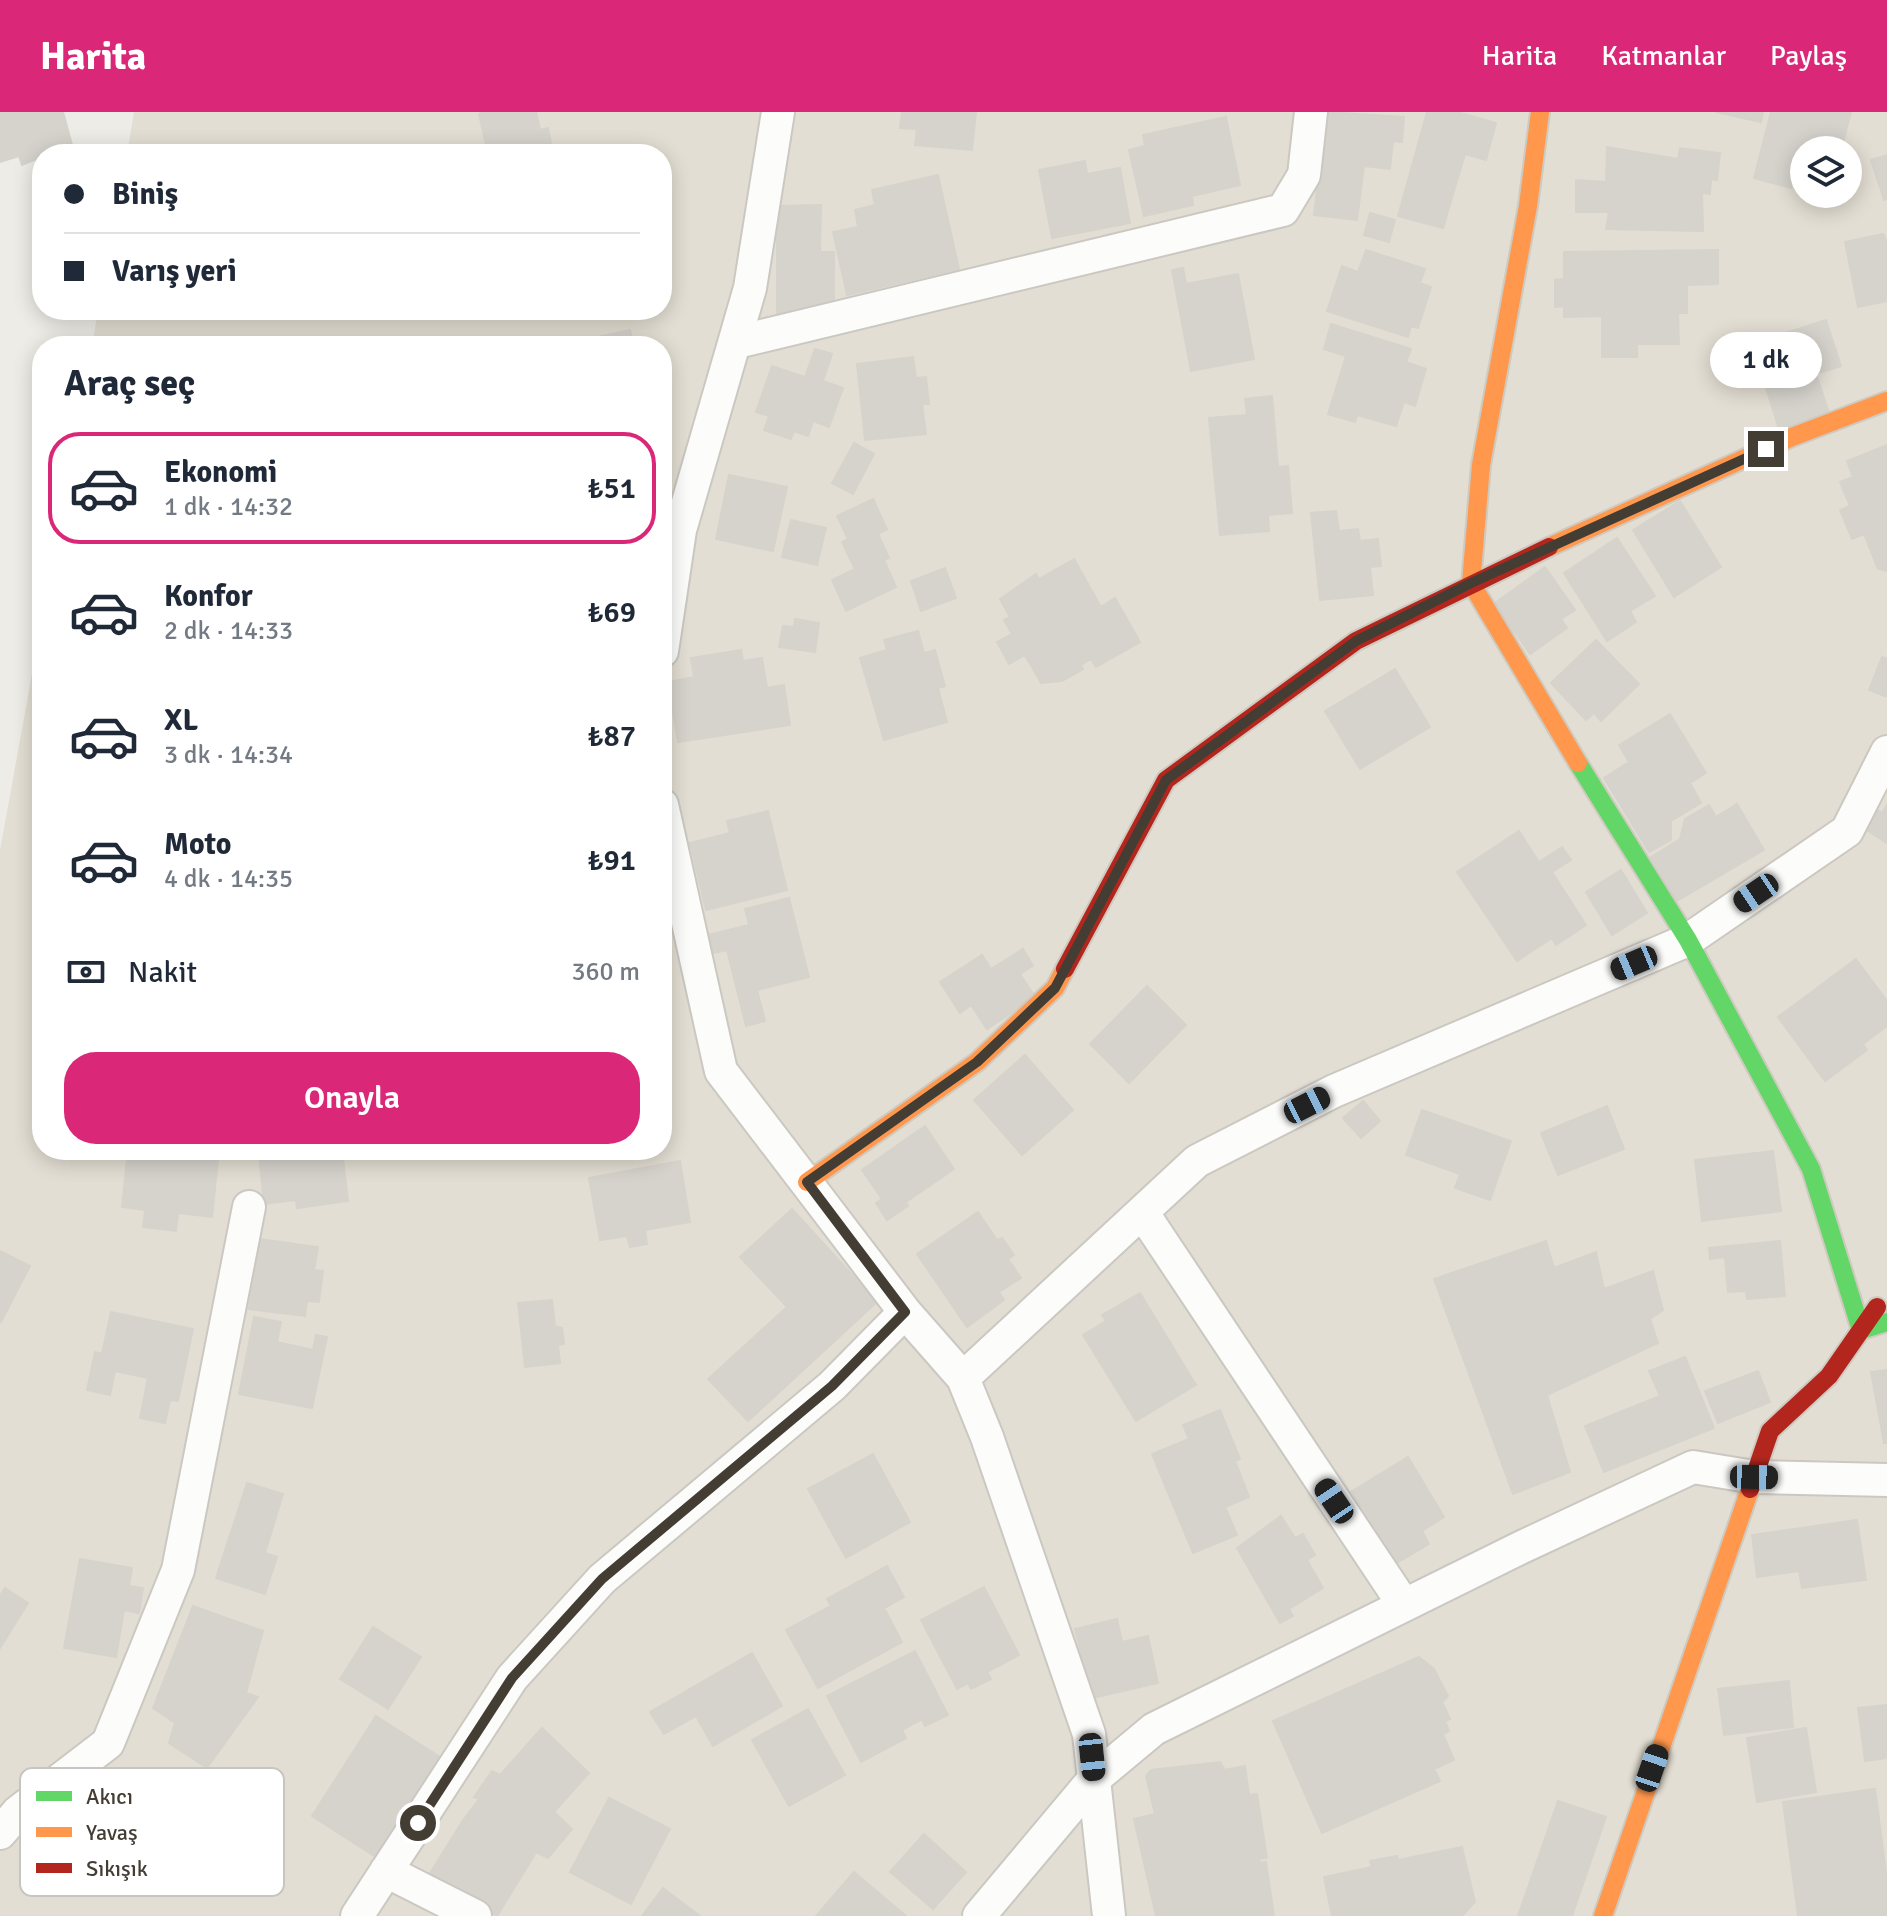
<!DOCTYPE html>
<html lang="tr">
<head>
<meta charset="utf-8">
<style>
	:root { --surface:#fff; --page:#f2f2f3; --text:#1f2937; --muted:#747a83; --line:#e0e1e3; --accent:#db2777 }
	body { margin:0; font-family:Signika,sans-serif; background:var(--page); color:var(--text); height:100vh; display:flex; flex-direction:column; font-size:30px; white-space:nowrap }
	* { box-sizing:border-box; margin:0 }
	p { font-size:26px; color:var(--muted) }
	.icon { flex:none; width:44px; height:44px; fill:none; stroke:currentColor; stroke-width:2; stroke-linecap:round; stroke-linejoin:round }
	.map { position:relative; flex:1; overflow:hidden }
	.sheet { position:absolute; left:32px; top:224px; width:640px; height:824px; display:flex; flex-direction:column; background:var(--surface); border-radius:32px; box-shadow:0 4px 20px #0003 }
	.sheet>* { flex:none }
	.hud { position:absolute; left:32px; top:32px; width:640px; height:176px; border-radius:32px; box-shadow:0 4px 20px #0003; display:grid; align-content:center; height:176px; padding:0 32px; background:var(--surface) }
	.tools { position:absolute; left:1790px; top:24px; display:grid; gap:16px }
	.tools a { display:grid; place-items:center; width:72px; height:72px; border-radius:50%; background:var(--surface); box-shadow:0 4px 20px #0003; font-size:40px }
	.end { position:absolute; width:36px; height:36px; margin:-18px; border:10px solid #443d34; background:#fff; box-shadow:0 0 0 4px #fff }
	.from { border-radius:50% }
	.bubble { position:absolute; height:56px; border-radius:28px; background:var(--surface); box-shadow:0 4px 20px #0003; font-size:26px; font-weight:600; line-height:56px; text-align:center }
	.car { position:absolute; width:24px; height:48px; margin:-24px -12px; border-radius:10px; box-shadow:0 0 6px 2px #0007; background:linear-gradient(#222 24%,#8ab4d8 0 40%,#222 0 76%,#8ab4d8 0 86%,#222 0) }
	.hud b { display:flex; align-items:center; gap:28px; height:76px; font-size:30px }
	.hud b+b { border-top:2px solid var(--line) }
	.hud i { width:20px; height:20px; background:var(--text) }
	ul { padding:0; list-style:none }
	li { display:flex; align-items:center; gap:24px; height:112px; margin:0 16px 12px; padding:0 16px; border:4px solid transparent; border-radius:32px }
	li div { flex:1 }
	li b { display:block; font-size:30px }
	li em { font-style:normal; font-weight:600 }
	li.current { border-color:var(--accent) }
	li>.icon { width:72px; height:72px; stroke-width:1.5 }
	h2 { padding:0 32px; font-size:36px; line-height:96px }
	.pay { display:flex; align-items:center; gap:20px; height:88px; padding:0 32px; font-size:30px }
	.pay p { margin-inline-start:auto }
	.button { display:flex; gap:16px; margin-top:auto; padding:16px 32px }
	.button a { flex:1; height:92px; border-radius:32px; background:var(--accent); color:#fff; font-size:32px; font-weight:600; line-height:92px; text-align:center }
	header { display:flex; align-items:center; gap:48px; box-sizing:border-box; height:112px; padding:0 40px; background:var(--accent); color:#fff }
	header strong { font-size:38px }
	nav { display:flex; gap:44px; margin-inline-start:auto; font-size:28px }
	.map>svg:first-child { display:block }
	.residential { fill:#e3ded3; fill-rule:evenodd }
	.building { fill:#d6d3cd; stroke:#d6d3cc; stroke-width:2 }
	.lines { fill:none; stroke-linecap:round; stroke-linejoin:round }
	.street-casing { stroke:#cbc8c2; stroke-width:36 }
	.fast-casing { stroke:#cfcabf; stroke-width:22 }
	.slow-casing { stroke:#cfcabf; stroke-width:22 }
	.jam-casing { stroke:#cfcabf; stroke-width:22 }
	.street { stroke:#fcfcfb; stroke-width:32 }
	.fast { stroke:#63d668; stroke-width:18 }
	.slow { stroke:#ff974d; stroke-width:18 }
	.jam { stroke:#b3261e; stroke-width:18 }
	.route { stroke:#443d34; stroke-width:10 }
	.key { fill:#fff; stroke:#c7c5c2; stroke-width:2 }
	.key-label { font-size:22px; fill:#443d34 }
</style>
</head>
<body>
<header>
<strong>Harita</strong>
<nav><a>Harita</a><a>Katmanlar</a><a>Paylaş</a></nav>
</header>
<div class="map">
<svg width="1887" height="1804" viewBox="0 0 1887 1804">
	<rect width="100%" height="100%" fill="#eeece6"/>
	<!-- residential -->
	<path class="residential" d="M134,0h1753v1804h-1887v-1066l42,-231v531h620v-804h-570l6,-36h564v-156h-535zM1804,38h44v44h-44z"/>
	<!-- building -->
	<path class="building" d="M0,0h63l9,33 -50,20 -3,-9 -19,6z
		M486,0h50l4,18 8,-2 5,26h-65l-9,-40z
		M902,0h74l-4,38 -57,-5 2,-16 -17,-1z
		M1326,0l78,5 -2,25 -9,-1 -3,28 -26,-3 -7,54 -43,-5z
		M1427,0h30l39,11 -10,37 -21,-6 -22,74 -45,-12z
		M1716,0h47l-2,10z
		M1771,0h80l-10,38h-37v23l-9,-2 -4,17 -37,-10z
		M1226,5l14,68 -48,11 1,9 -49,11 -15,-66 16,-4 -2,-11z
		M1607,35l71,12 2,-11 40,5 -3,27 -6,-1 -1,15 -8,-1 1,38 -97,-2 3,-17h-33v-32l30,2z
		M1887,43v44l-3,1 -13,-40z
		M1085,49l2,13 33,-6 10,55 -78,15 -13,-68z
		M938,63l21,94 -112,26 -14,-63 25,-5 -3,-17 20,-5 -3,-15z
		M821,93l-1,47h14v49l-11,1v11h-46v-107z
		M1370,101l25,7 -6,22 -25,-7z
		M1883,122l4,7v60l-29,6 -13,-65z
		M1366,138l59,19 -5,14 11,4 -13,41 -7,-2 -3,11 -81,-26 15,-45 16,6z
		M1718,138v34l-31,1v28h-9l1,31h-42v13h-35v-41l-38,1v-11l-9,1v-27l9,-1v-27z
		M1183,156l3,16 52,-10 16,85 -63,12 -19,-101z
		M1826,208l15,46 -25,8 13,39 -50,16 -27,-85z
		M1331,212l80,25 -5,13 20,7 -11,37 -11,-4 -8,24 -39,-11 -2,7 -27,-8 18,-58 -22,-7z
		M630,218l4,16h-39l-2,-8z
		M815,237l17,5 -9,27 20,7 -14,39 -16,-6 -5,15 -14,-5 -3,8 -27,-9 5,-14 -13,-4 16,-46 33,11z
		M913,245l3,21 10,-1 3,27h-7l4,30 -61,6 -8,-76z
		M1272,284l6,71 10,-1 4,47 -24,2 1,16 -49,4 -11,-117 38,-3 -2,-16z
		M854,331l20,11 -21,40 -21,-11z
		M1887,333v126l-9,-2 -14,-35 -12,5 -12,-29 10,-4 -10,-24 13,-5 -6,-16z
		M729,363l58,12 -14,64 -57,-12z
		M873,387l14,30 -9,5 11,24 -5,2 12,27 -50,24 -14,-31 23,-11 -13,-27 6,-3 -11,-23z
		M1680,389l41,66 -47,30 -41,-67z
		M1336,399l3,20 19,-2 2,12 18,-2 3,27 -11,1 3,28 -53,5 -9,-87z
		M791,408l35,8 -9,37 -35,-8z
		M1617,426l38,58 -25,15 6,11 -29,19 -43,-68z
		M1074,447l27,48 14,-9 25,44 -44,25 -5,-8 -10,6 2,4 -21,12 -21,2 -16,-28 -16,9 -12,-22 15,-8 -8,-14 6,-3 -10,-18 36,-25 3,5z
		M1545,455l30,43 -14,9 6,9 -37,26 -35,-51z
		M945,456l11,30 -35,13 -10,-30z
		M795,507l24,4 -4,29 -36,-5 4,-21 11,1z
		M918,519l6,22 11,-3 10,36 -7,2 9,34 -63,18 -24,-82 27,-8 -3,-10z
		M1596,528l43,44 -38,37 -7,-8 -8,7 -35,-37z
		M741,538l2,11 19,-3 5,30 17,-3 6,40 -112,17 -10,-60 26,-5 -3,-19z
		M1882,545l5,2v38l-18,-7z
		M1395,557l35,58 -70,42 -35,-58z
		M1670,602l36,59 -16,10 11,20 -30,18v19l-22,12 -45,-74 25,-16 -10,-17z
		M1868,691l14,10 5,-8v38l-31,-20z
		M1737,692l27,46 -87,51 -26,-44 29,-18 5,-20 24,-14 7,12z
		M768,699l19,79 -81,20 -16,-67 40,-10 -3,-12z
		M1519,719l20,31 23,-15 9,13 -19,12 34,53 -30,20 -4,-7 -35,23 -60,-89z
		M1621,758l26,43 -35,22 -26,-43z
		M789,786l20,79 -52,13 8,31 -19,5 -19,-76 -14,3 -5,-18 41,-10 -4,-16z
		M1023,837l10,17 -13,8 15,23 -48,32 -16,-24 -11,8 -20,-31 42,-27 9,14z
		M1856,847l31,42v25l-24,18 4,6 -42,31 -47,-64z
		M1147,874l39,39 -57,58 -39,-39z
		M1025,943l48,55 -51,45 -48,-55z
		M1363,989l17,20 -19,17 -18,-20z
		M1607,994l17,43 -66,26 -17,-42z
		M1422,998l89,31 -21,59 -35,-12 5,-14 -54,-19z
		M925,1014l29,43 -48,33 2,4 -21,14 -11,-17 6,-4 -20,-29z
		M128,1038h91l-7,67 -34,-4 -2,18 -33,-4 2,-17 -23,-3z
		M288,1038h54l6,51 -51,7 -1,-8 -32,4 -5,-50z
		M1773,1039l8,60 -79,10 -7,-61z
		M680,1049l10,61 -45,8 2,14 -17,3 -3,-11 -27,4 -11,-62z
		M792,1097l85,93 -129,119 -40,-42 79,-72 -47,-50z
		M978,1100l19,28 5,-2 12,17 -6,4 13,19 -22,14 5,8 -37,27 -50,-73z
		M259,1127l59,8 -4,23 9,1 -4,31 -12,-1 -2,15 -56,-7z
		M1546,1129l8,27 42,-16 8,37 49,-18 10,39 -13,9 8,24 -111,52 23,77 -57,22 -79,-215z
		M1780,1129l5,55 -38,3 -1,-8 -18,1 -3,-35 -15,2 -1,-11z
		M0,1139l30,15 -29,56 -1,-1z
		M1140,1181l56,92 -60,36 -53,-86 23,-14 -4,-6z
		M552,1188l3,26 7,2 2,16 -6,1 2,18 -35,4 -7,-64z
		M111,1200l82,17 -15,72 -8,-1 -5,23 -25,-5 8,-40 -33,-7 -5,24 -23,-5 8,-38 7,2z
		M254,1205l27,5 -4,20 36,8 3,-15 11,2 -15,71 -73,-14z
		M1685,1245l29,71 -110,44 -19,-46 75,-30 -11,-25z
		M1887,1258v73h-3l-13,-71z
		M1758,1259l12,31 -52,21 -13,-32z
		M1220,1298l20,49 -5,2 14,36 -24,10 12,28 -44,18 -41,-99 37,-15 -6,-14z
		M873,1342l37,68 -64,36 -38,-69z
		M1408,1345l36,60 -22,14 7,13 -37,22 -43,-73z
		M247,1371l36,11 -18,59 12,4 -12,37 -49,-16z
		M1281,1404l14,22 8,-4 12,21 -8,5 16,28 -34,21 4,7 -13,7 -43,-75z
		M1857,1408l9,60 -64,8 -3,-17 -42,6 -5,-42z
		M80,1447l52,9 -3,18 14,2 -4,25 -15,-3 -8,47 -52,-9z
		M887,1454l17,31 -20,11 18,34 -84,46 -32,-58 45,-24 -4,-7z
		M984,1475l35,68 -32,17 4,7 -20,10 -3,-6 -11,6 -36,-69z
		M5,1476l23,15 -28,45v-52z
		M193,1494l70,25 -17,62 12,4 -51,71 -38,-25 6,-20 -22,-15z
		M1117,1507l5,23 26,-6 10,47 -66,15 -17,-69z
		M373,1515l48,30 -33,52 -48,-30z
		M915,1539l33,64 -23,11 -3,-7 -20,11 4,8 -45,24 -34,-66z
		M752,1541l30,53 -69,40 -17,-30 -32,18 -14,-22z
		M1419,1545l15,12 14,27 -6,6 8,17 -5,2 4,10 -6,3 11,26 -20,9 6,12 -118,52 -49,-112z
		M1789,1569l4,46 -69,8 -6,-46z
		M1887,1593v53l-22,3 -7,-53z
		M808,1597l37,66 -56,31 -37,-66z
		M376,1604l67,43 -64,100 -67,-43z
		M542,1616l47,45 -35,39 18,17 -24,29 -12,-6 -7,12 -67,-42 17,-23 -5,-2 18,-26 8,4z
		M1806,1616l10,64 -59,10 -10,-64z
		M1220,1650l5,8 20,-4 4,29 8,-1 10,64 -8,1 1,4 6,-1 8,54h-118l-22,-97 21,-5 -9,-38 5,-6z
		M1875,1677l12,91v36h-89l-15,-114z
		M609,1686l61,31 -39,75 -61,-32z
		M1558,1689l48,16 -34,99h-54z
		M462,1710l67,42 -32,52 -68,-41z
		M924,1722l42,38 -33,37 -43,-37z
		M1462,1735l13,55 -13,14h-130l-8,-39 48,-10 -2,-6 27,-5 1,4z
		M854,1760l52,44h-90z
		M663,1776l37,28h-58z"/>
	<g class="lines">
		<defs>
			<path id="street" d="M737,230l546,-132 21,-35 7,-63
				M662,539l18,-121 70,-242 28,-176
				M662,693l59,266 184,241 58,66 24,59 102,297 20,182
				M1142,1100l262,393
				M963,1266l234,-217 137,-70 354,-151 159,-109 40,-79
				M0,1721l18,-21 90,-69 70,-173 71,-363
				M386,1759l89,45
				M357,1804l155,-238 90,-99 230,-193 73,-74
				M979,1804l115,-137 60,-50 368,-182 171,-80 61,10 133,3"/>
			<path id="fast" d="M1578,651l110,177 123,229 50,161 26,-8"/>
			<path id="slow" d="M1540,0l-12,94 -47,259 -10,118 107,180
				M1549,435l243,-110 95,-36
				M807,1070l170,-120 78,-74 10,-19
				M1603,1804l147,-427"/>
			<path id="jam" d="M1065,857l101,-189 190,-139 193,-94
				M1750,1377l20,-58 59,-55 48,-69"/>
		</defs>
		<!-- street casing -->
		<use href="#street" class="street-casing"/>
		<!-- fast casing -->
		<use href="#fast" class="fast-casing"/>
		<!-- slow casing -->
		<use href="#slow" class="slow-casing"/>
		<!-- jam casing -->
		<use href="#jam" class="jam-casing"/>
		<!-- street -->
		<use href="#street" class="street"/>
		<!-- fast -->
		<use href="#fast" class="fast"/>
		<!-- slow -->
		<use href="#slow" class="slow"/>
		<!-- jam -->
		<use href="#jam" class="jam"/>
	</g>
	<g class="lines">
		<!-- route -->
		<path class="route" d="M418,1711l94,-145 90,-99 230,-193 73,-74 -98,-130 170,-120 78,-74 111,-208 190,-139 115,-58 295,-134"/>
	</g>
	<!-- legend -->
	<rect x="20" y="1656" width="264" height="128" rx="12" class="key"/>
	<rect x="36" y="1679" width="36" height="10" fill="#63d668"/>
	<rect x="36" y="1715" width="36" height="10" fill="#ff974d"/>
	<rect x="36" y="1751" width="36" height="10" fill="#b3261e"/>
	<g class="key-label">
		<text x="86" y="1692">Akıcı</text>
		<text x="86" y="1728">Yavaş</text>
		<text x="86" y="1764">Sıkışık</text>
	</g>
</svg>
<div class="tools">
<a><svg class="icon" aria-label="layers" viewBox="0 0 24 24"><path d="M12 4l9 5-9 5-9-5zM3 14l9 5 9-5"/></svg></a>
</div>
<i class="end from" style="left:418px;top:1711px"></i>
<i class="end" style="left:1766px;top:337px"></i>
<div class="bubble" style="left:1710px;top:220px;width:112px">1 dk</div>
<i class="car" style="left:1756px;top:781px;rotate:236deg"></i>
<i class="car" style="left:1634px;top:851px;rotate:247deg"></i>
<i class="car" style="left:1307px;top:993px;rotate:63deg"></i>
<i class="car" style="left:1754px;top:1365px;rotate:91deg"></i>
<i class="car" style="left:1334px;top:1389px;rotate:326deg"></i>
<i class="car" style="left:1092px;top:1645px;rotate:174deg"></i>
<i class="car" style="left:1652px;top:1656px;rotate:19deg"></i>
<div class="hud">
<b><i class="from"></i>Biniş</b>
<b><i></i>Varış yeri</b>
</div>
<section class="sheet">
<h2>Araç seç</h2>
<ul>
<li class="current"><svg class="icon" aria-label="car" viewBox="0 0 24 24"><path d="M5 17H2v-5l4-1 3-4h7l3 4 3 1v5h-3M9 17h6M6 11h13"/><circle cx="7" cy="17" r="2"/><circle cx="17" cy="17" r="2"/></svg><div><b>Ekonomi</b><p>1 dk · 14:32</p></div><em>₺51</em></li>
<li><svg class="icon" aria-label="car" viewBox="0 0 24 24"><path d="M5 17H2v-5l4-1 3-4h7l3 4 3 1v5h-3M9 17h6M6 11h13"/><circle cx="7" cy="17" r="2"/><circle cx="17" cy="17" r="2"/></svg><div><b>Konfor</b><p>2 dk · 14:33</p></div><em>₺69</em></li>
<li><svg class="icon" aria-label="car" viewBox="0 0 24 24"><path d="M5 17H2v-5l4-1 3-4h7l3 4 3 1v5h-3M9 17h6M6 11h13"/><circle cx="7" cy="17" r="2"/><circle cx="17" cy="17" r="2"/></svg><div><b>XL</b><p>3 dk · 14:34</p></div><em>₺87</em></li>
<li><svg class="icon" aria-label="car" viewBox="0 0 24 24"><path d="M5 17H2v-5l4-1 3-4h7l3 4 3 1v5h-3M9 17h6M6 11h13"/><circle cx="7" cy="17" r="2"/><circle cx="17" cy="17" r="2"/></svg><div><b>Moto</b><p>4 dk · 14:35</p></div><em>₺91</em></li>
</ul>
<div class="pay"><svg class="icon" aria-label="cash" viewBox="0 0 24 24"><path d="M3 7h18v10H3z"/><circle cx="12" cy="12" r="2"/></svg>Nakit<p>360 m</p></div>
<div class="button"><a>Onayla</a></div>
</section>
</div>
</body>
</html>
